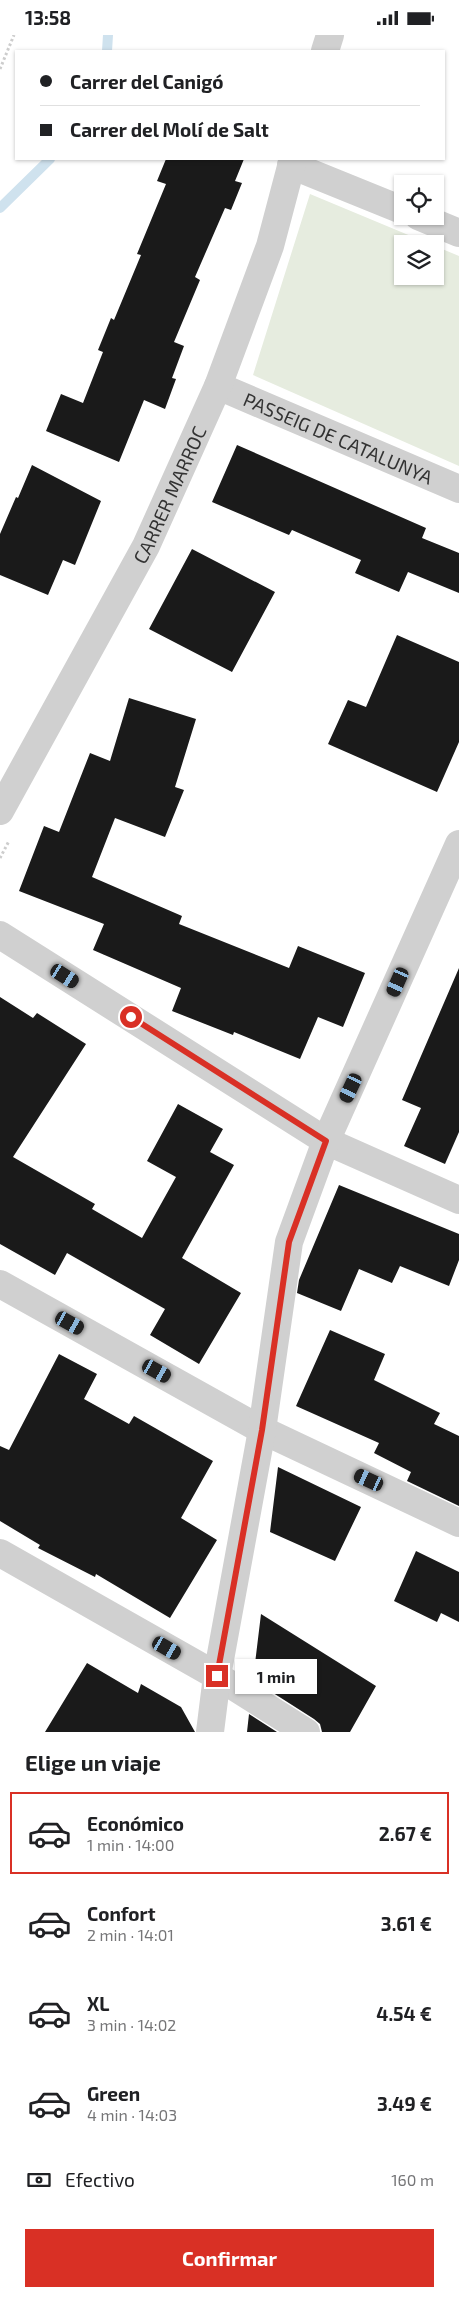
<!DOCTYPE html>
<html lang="es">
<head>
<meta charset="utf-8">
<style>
	:root { --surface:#fff; --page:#f2f2f2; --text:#202124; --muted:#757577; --line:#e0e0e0; --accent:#d93025 }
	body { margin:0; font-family:"Exo 2",sans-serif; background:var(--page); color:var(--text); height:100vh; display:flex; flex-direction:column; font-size:19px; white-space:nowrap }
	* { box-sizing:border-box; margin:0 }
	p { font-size:16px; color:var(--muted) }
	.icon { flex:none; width:28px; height:28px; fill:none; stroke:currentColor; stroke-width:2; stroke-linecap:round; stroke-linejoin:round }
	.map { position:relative; height:1697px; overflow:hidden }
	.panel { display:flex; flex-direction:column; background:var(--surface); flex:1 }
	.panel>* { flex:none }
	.top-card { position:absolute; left:15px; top:15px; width:430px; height:110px; border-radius:0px; box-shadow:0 1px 4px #0004; display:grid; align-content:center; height:110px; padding:0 25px; background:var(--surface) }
	.fabs { position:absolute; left:394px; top:140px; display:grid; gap:10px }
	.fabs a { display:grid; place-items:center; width:50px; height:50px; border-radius:0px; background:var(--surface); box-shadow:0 1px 4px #0004; font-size:25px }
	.end { position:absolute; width:22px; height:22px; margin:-11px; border:6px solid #d93025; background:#fff; box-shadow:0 0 0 2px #fff }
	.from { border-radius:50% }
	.bubble { position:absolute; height:35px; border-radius:0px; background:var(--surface); box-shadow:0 1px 4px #0004; font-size:16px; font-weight:700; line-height:35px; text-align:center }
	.car { position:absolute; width:15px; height:30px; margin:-15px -8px; border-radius:6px; box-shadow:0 0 4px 1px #0007; background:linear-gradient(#222 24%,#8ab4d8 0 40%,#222 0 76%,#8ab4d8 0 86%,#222 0) }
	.top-card b { display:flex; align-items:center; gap:18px; height:48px; font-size:19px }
	.top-card b+b { border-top:1px solid var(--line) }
	.top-card i { width:12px; height:12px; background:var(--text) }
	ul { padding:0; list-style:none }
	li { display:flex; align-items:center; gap:15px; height:82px; margin:0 10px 8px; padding:0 15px; border:2px solid transparent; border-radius:0px }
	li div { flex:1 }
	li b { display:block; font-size:19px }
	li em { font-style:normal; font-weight:700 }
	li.active { border-color:var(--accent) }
	li>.icon { width:45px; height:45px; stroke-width:1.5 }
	h2 { padding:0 25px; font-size:22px; line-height:60px }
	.pay { display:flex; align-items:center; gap:12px; height:55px; padding:0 25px; font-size:19px }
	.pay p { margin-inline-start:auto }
	.button { display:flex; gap:10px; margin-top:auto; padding:10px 25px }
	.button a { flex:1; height:58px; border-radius:0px; background:var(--accent); color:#fff; font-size:20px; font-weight:700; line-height:58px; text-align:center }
	.status { display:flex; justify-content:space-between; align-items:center; height:35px; padding:0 25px; background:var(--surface); direction:ltr }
	.status svg { height:14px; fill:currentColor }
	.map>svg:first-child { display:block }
	.green { fill:#e6ecdf }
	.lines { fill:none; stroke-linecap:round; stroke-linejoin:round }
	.stream { stroke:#cfe2ee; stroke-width:10 }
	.building { fill:#1a1a1a }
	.path { stroke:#cdcdcd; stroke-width:3; stroke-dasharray:2.5 2.5; stroke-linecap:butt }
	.minor { stroke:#d0d0d0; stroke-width:28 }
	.route { stroke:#d93025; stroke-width:6 }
	.labels { text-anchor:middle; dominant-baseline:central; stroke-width:5; stroke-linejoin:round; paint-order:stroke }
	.street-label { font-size:19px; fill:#333; stroke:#fff }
</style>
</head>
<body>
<div class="status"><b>13:58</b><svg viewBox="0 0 49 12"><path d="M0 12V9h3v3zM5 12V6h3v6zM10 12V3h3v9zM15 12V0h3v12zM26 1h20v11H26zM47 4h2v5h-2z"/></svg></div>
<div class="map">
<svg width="459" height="1697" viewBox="0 0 459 1697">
	<rect width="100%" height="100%" fill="#fff"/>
	<!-- green -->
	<path class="green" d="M310,159l120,50h-28v32h33v-30l24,10v210l-206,-91z"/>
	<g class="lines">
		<!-- stream -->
		<path class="stream" d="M107,16l1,-16
			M0,173l50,-49"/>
	</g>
	<!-- building -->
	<path class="building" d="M166,124h78l-9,22 7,2 -11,27 -6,-2 -30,69 5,3 -26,62 10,4 -12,32 4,1 -11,30 -21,-9 -25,62 -73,-31 15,-37 22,9 20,-51 -5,-2 13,-32 3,2 27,-65 -4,-1 29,-70 -9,-3z
		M237,410l189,83 -4,10 37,15v40l-51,-21 -9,20 -44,-19 6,-13 -69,-30 -3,5 -77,-33z
		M32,430l69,36 -26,64 -12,-5 -15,35 -48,-20v-41l16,-37 2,1z
		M192,514l83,43 -43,80 -83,-43z
		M397,600l62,27v80l-22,50 -109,-48 20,-44 18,7z
		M129,663l67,21 -21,68 9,3 -19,47 -50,-19 -23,59 90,39 -3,8 110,44 9,-22 67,27 -22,54 -25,-10 -18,42 -66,-27 -1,3 -61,-24 9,-23 -88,-38 11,-26 -85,-33 25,-65 15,6 31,-79 20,8z
		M459,933v164l-14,32 -41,-18 17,-38 -19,-8z
		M0,962l33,21 4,-5 49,31 -73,113 82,47 -3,5 50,29 34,-61 -29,-16 31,-57 45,25 -13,23 24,13 -52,93 59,35 -42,71 -49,-29 15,-26 -98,-56 -12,22 -55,-31z
		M339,1150l120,49v26l-10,26 -49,-20 -8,17 -33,-14 -18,42 -44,-18 2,-13z
		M330,1295l55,24 -11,26 66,33 -6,11 25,12v70l-52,-25 4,-9 -37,-19 5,-10 -83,-37z
		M59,1319l38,20 -13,25 45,25 5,-8 79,45 -32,57 36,22 -47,78 -74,-44 -1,3 -57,-29 2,-3 -40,-24v-75l9,4z
		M278,1432l83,40 -26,54 -65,-29z
		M416,1516l43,21v50l-18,-9 -4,9 -43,-21z
		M261,1579l115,72 -26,46h-28l-2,-8 -6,-5 -61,-39z
		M87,1628l51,30 3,-9 40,23 14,25h-150z
		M249,1679l28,18h-30z"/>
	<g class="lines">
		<!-- path -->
		<path class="path" d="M0,34l14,-34
			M0,823l9,-17"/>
		<!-- minor -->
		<g class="minor">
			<path d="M325,16l5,-16"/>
			<path d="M291,130l111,45"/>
			<path d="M418,181l41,17"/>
			<path id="s1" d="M218,351l241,103"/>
			<path id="s2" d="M0,776l146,-265 72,-160 52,-140 23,-87"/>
			<path d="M0,900l326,206 133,59"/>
			<path d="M0,1249l262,146 197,93"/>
			<path d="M0,1518l217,123 89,56"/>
			<path d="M210,1697l7,-56 45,-246 27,-188 37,-101 133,-297"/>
		</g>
	</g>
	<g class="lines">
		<!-- route -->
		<path class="route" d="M131,982l195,124 -37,101 -27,188 -45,246"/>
	</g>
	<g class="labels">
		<!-- street labels -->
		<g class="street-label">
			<text stroke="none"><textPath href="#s1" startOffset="131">PASSEIG DE CATALUNYA</textPath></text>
			<text stroke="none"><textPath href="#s2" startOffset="359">CARRER MARROC</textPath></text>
		</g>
	</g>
</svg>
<div class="fabs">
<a><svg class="icon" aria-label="locate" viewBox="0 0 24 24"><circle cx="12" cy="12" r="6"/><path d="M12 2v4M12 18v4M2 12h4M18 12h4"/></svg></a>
<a><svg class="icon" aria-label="layers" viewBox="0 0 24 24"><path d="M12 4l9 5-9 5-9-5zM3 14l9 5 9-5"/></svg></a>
</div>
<i class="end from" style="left:131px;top:982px"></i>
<i class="end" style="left:217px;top:1641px"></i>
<div class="bubble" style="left:235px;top:1624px;width:82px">1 min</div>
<i class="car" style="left:65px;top:941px;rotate:122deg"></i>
<i class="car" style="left:398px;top:947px;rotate:204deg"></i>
<i class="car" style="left:351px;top:1053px;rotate:205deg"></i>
<i class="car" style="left:70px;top:1288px;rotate:119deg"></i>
<i class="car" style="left:157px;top:1336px;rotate:119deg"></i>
<i class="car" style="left:369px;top:1445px;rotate:295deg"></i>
<i class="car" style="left:167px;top:1613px;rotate:120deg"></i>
<div class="top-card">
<b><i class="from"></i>Carrer del Canigó</b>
<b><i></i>Carrer del Molí de Salt</b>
</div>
</div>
<section class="panel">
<h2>Elige un viaje</h2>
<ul>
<li class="active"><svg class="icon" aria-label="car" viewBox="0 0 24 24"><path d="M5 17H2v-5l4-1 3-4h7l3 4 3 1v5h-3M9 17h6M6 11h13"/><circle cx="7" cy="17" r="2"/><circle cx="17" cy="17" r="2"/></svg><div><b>Económico</b><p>1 min · 14:00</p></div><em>2.67 €</em></li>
<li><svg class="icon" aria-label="car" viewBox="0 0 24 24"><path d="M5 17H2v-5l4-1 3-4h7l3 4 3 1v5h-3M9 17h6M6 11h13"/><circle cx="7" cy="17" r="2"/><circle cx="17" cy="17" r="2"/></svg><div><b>Confort</b><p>2 min · 14:01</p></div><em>3.61 €</em></li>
<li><svg class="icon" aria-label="car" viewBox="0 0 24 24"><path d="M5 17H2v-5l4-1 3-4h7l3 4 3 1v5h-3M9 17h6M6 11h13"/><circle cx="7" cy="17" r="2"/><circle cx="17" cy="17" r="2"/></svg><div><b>XL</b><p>3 min · 14:02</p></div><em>4.54 €</em></li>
<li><svg class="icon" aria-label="car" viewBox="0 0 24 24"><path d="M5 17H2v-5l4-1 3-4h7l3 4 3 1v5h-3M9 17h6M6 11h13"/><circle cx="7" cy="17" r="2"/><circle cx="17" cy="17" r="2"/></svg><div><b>Green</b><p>4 min · 14:03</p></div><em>3.49 €</em></li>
</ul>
<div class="pay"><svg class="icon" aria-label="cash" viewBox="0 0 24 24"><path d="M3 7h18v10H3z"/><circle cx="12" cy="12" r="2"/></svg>Efectivo<p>160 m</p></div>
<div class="button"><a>Confirmar</a></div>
</section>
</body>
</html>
